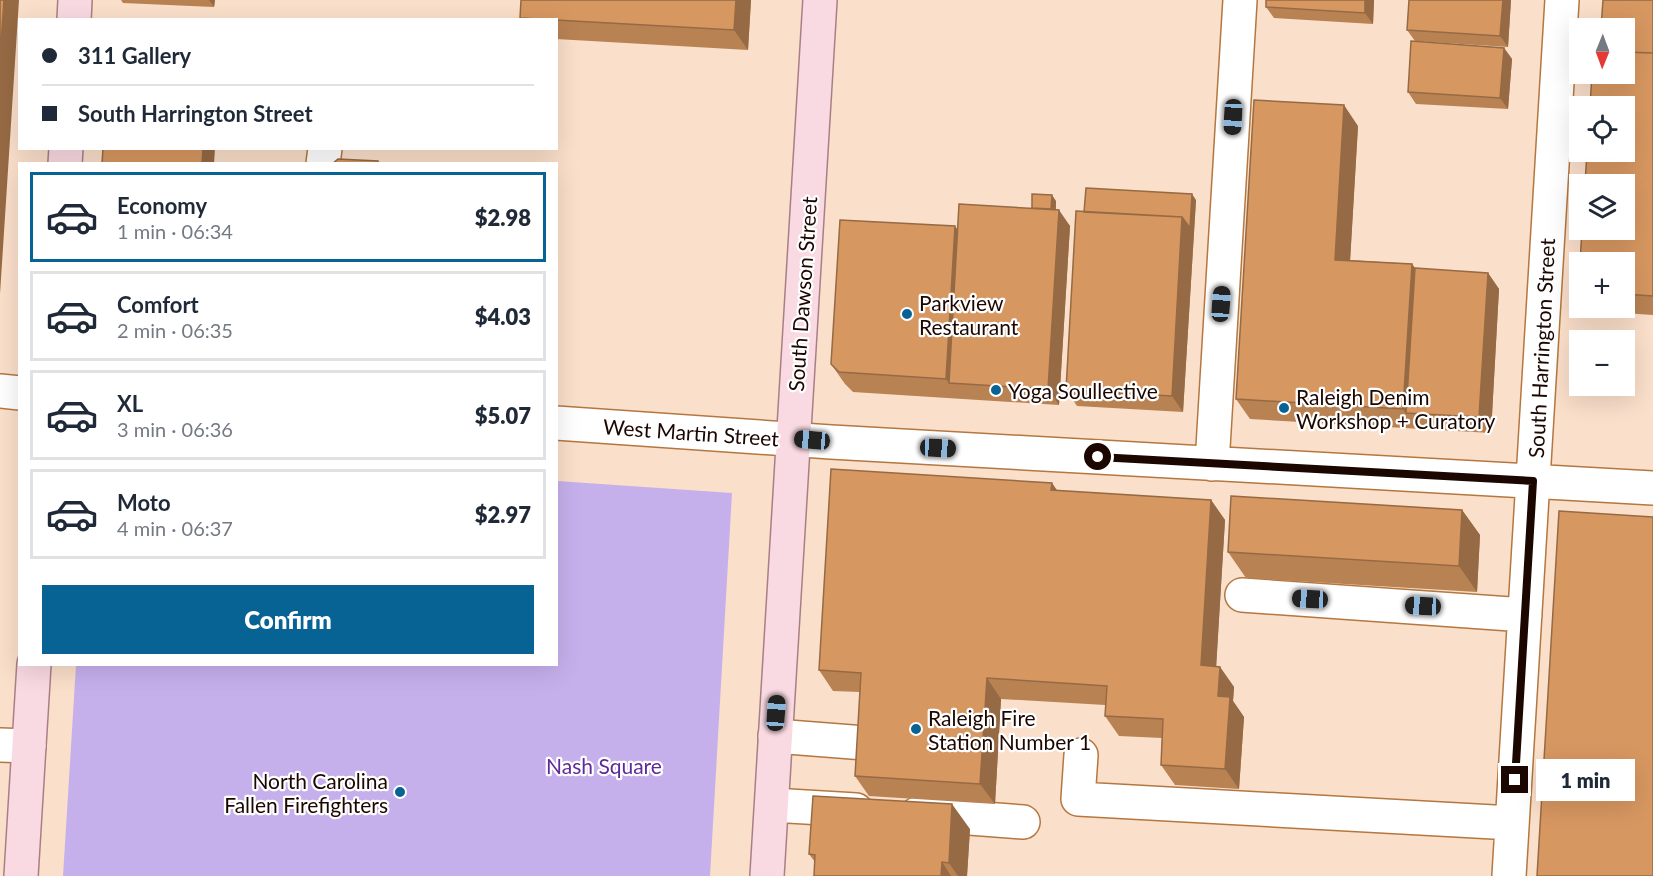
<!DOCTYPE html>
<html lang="en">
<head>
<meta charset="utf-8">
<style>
	:root { --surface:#fff; --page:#f6f6f7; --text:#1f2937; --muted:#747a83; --line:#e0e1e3; --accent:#076393 }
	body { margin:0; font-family:Lato,sans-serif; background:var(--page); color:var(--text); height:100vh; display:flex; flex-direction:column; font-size:22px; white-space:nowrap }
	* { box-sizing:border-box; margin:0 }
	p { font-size:20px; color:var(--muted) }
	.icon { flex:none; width:33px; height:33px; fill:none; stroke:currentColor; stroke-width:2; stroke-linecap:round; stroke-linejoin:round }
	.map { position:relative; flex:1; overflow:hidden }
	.drawer { position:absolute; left:18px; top:162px; width:540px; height:504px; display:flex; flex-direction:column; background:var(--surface); border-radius:0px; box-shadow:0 6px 24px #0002 }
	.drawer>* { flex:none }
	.banner { position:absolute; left:18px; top:18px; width:540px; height:132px; border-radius:0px; box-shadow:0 6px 24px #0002; display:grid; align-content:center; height:132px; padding:0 24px; background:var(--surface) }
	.needle { width:39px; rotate:181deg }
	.controls { position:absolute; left:1569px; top:18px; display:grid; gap:12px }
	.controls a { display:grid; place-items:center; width:66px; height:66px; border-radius:0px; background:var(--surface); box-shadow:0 6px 24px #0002; font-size:30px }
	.end { position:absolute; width:27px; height:27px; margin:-14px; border:8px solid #1c0600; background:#fff; box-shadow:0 0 0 3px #fff }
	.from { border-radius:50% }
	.bubble { position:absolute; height:42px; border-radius:0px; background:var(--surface); box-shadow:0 6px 24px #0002; font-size:20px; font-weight:800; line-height:42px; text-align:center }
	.car { position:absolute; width:18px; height:36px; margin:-18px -9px; border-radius:8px; box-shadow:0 0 4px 2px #0007; background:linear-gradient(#222 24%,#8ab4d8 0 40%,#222 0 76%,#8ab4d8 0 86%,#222 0) }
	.banner b { display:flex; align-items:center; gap:21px; height:57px; font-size:22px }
	.banner b+b { border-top:2px solid var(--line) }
	.banner i { width:15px; height:15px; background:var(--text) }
	ul { padding:10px 0 0; list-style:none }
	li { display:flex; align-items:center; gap:18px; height:90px; margin:0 12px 9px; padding:0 12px; border:3px solid var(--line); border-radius:0px }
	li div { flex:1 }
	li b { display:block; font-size:22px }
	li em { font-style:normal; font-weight:800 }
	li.on { border-color:var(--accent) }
	li>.icon { width:54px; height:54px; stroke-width:1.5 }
	.cta { display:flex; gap:12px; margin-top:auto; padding:12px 24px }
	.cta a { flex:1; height:69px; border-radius:0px; background:var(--accent); color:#fff; font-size:24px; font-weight:800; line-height:69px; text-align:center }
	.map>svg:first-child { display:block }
	.green { fill:#c6b0ec }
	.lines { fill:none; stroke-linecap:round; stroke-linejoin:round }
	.minor-casing { stroke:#b47740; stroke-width:36 }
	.major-casing { stroke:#a97f86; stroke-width:36 }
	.minor { stroke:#fff; stroke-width:33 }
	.major { stroke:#f9d9e2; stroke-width:33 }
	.wall { fill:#b98253 }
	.shaded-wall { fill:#966a44 }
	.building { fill:#d79761; stroke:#966a44; stroke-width:1.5 }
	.route { stroke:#1c0600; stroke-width:8 }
	.poi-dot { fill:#076393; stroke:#fff; stroke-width:2 }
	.labels { text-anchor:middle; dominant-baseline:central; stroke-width:4.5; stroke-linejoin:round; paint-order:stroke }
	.street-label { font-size:21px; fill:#1c0600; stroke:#fff }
	.poi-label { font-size:21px; fill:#1c0600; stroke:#fff; text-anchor:start }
	.park-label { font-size:21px; fill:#5e2999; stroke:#fff }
</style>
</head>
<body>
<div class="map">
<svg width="1653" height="876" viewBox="0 0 1653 876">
	<rect width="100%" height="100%" fill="#fadfca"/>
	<!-- green -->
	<path class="green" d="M557,481l175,12 -22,383h-647l13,-211 480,-1z"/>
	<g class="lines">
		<defs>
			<path id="minor" d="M323,164l2,-16
				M0,391l20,2
				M556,423l275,19 822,46
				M1212,464l28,-464
				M1242,595l283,20
				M775,736l90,7
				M0,745l29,1
				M1081,755l-3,44 434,24
				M772,805l84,5
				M917,814l106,8
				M1509,876l53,-876"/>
			<path id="major" d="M74,20l1,-20
				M65,164l1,-16
				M21,876l13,-212
				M767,876l53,-876"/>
		</defs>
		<!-- minor casing -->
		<use href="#minor" class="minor-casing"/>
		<!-- major casing -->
		<use href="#major" class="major-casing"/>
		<!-- minor -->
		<use href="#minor" class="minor"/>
		<!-- major -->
		<use href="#major" class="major"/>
	</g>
	<!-- wall -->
	<path class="wall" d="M121,0h94l-1,7 -91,-4z
		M751,0l-3,50 -192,-11v-19h-35l-1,-2z
		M1374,0l-1,24 -99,-6 -8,-11z
		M1511,0l-3,47 -93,-6 -8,-11z
		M1653,0v315l-60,-4 -3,-3h34v-46z
		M1504,48l8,11 -4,50 -92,-5 -8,-12z
		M1358,126l-8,134 62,4 3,4 73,5 11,16 -8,144 -241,-14 -14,-20z
		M1196,200l-13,212 -106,-6 -11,-16 18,-178z
		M1056,201v9l14,16 -11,179 -206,-13 -8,-8 -14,-20 124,-138 3,5z
		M1057,491l154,9 14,20 -9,147h4l14,20 -1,14 11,16 -5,72 -64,-4 -14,-20 1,-27 -43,-2 -14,-20v-11l-104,-6 -6,105 -126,-8 -14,-20 5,-84 -27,-1 -14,-21z
		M1462,510l18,25 -3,57 -231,-14 -18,-26z
		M970,829l-3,47h-153l1,-14 -6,-8z"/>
	<!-- shaded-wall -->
	<path class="shaded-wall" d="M4,0h15l-19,294v-236z
		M209,0h6l-1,7z
		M736,0h15l-3,50 -14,-20z
		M1365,0h9l-1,24 -8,-11z
		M1503,0h8l-3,47 -8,-11z
		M1504,48l8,11 -4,50 -8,-11z
		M1344,105l14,21 -9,154 -14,-20z
		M203,148h12l-1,16h-12z
		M1192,194l4,6 -13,212 -11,-16 10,-179z
		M1052,195l4,6 -1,23 -4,-5z
		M1059,210l11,16 -11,179 -11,-16z
		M955,226l14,20 -20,137 -3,-4z
		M1412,264l14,20 -20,129 -3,-4z
		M1488,273l11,16 -8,144 -12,-16z
		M1052,483l14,20 -15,-13z
		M1211,500l14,20 -10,166 -14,-21z
		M1462,510l18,25 -3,57 -18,-26z
		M1220,667l14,20 -1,14 11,16 -5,72 -14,-20 -7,-73z
		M987,678l14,21 -6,105 -15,-20z
		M952,804l18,25 -3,47h-9l-9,-13z
		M942,862l9,14h-10z"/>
	<!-- building -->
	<path class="building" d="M0,0h4l-4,58z
		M521,0h215l-2,30 -214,-12z
		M1266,0h99v13l-99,-6z
		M1409,0h94l-3,36 -93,-6z
		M1603,0h50v53l-29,-1v-24h-23z
		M1411,41l93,7 -4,50 -92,-6z
		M1624,52l29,1v243l-29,-2v-32h-44l2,-32h42v-46h-39l2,-32h37v-46h-34l2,-32h32z
		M1254,100l90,5 -9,155 77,4 -9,145 -167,-10z
		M103,148h100l-1,16h-100z
		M338,159l40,2v3h-46z
		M1086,188l106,6 -2,34 -8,-11 -98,-5z
		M1032,194l20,1 -1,14 -19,-1z
		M959,204l100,6 -11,179 -99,-6z
		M1076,211l106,6 -10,179 -106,-6z
		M840,220l115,6 -9,153 -107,-7 -8,-8z
		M1415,268l73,5 -9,144 -73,-4z
		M831,469l221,14 -1,7 160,10 -10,165 19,2 -2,29 12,1 -5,72 -64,-4 2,-46 -58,-3 2,-30 -120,-8 -7,106 -125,-8 6,-103 -42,-3z
		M1231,496l231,14 -3,56 -231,-14z
		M1559,511l94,6v359h-116z
		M813,796l139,8 -3,59 -7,-1 -1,14h-127l1,-21 -6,-1z"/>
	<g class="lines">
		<!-- route -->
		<path class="route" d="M1098,457l435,24 -18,299"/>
	</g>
	<!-- markers -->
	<g class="poi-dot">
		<circle cx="907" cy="314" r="6"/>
		<circle cx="996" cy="390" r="6"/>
		<circle cx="1284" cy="408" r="6"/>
		<circle cx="916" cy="729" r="6"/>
		<circle cx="400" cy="792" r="6"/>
	</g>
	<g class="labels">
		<!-- street labels -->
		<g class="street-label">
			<text transform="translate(802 294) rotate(-86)">South Dawson Street</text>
			<text transform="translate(1541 348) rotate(-87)">South Harrington Street</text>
			<text transform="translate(691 432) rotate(4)">West Martin Street</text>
		</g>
		<!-- poi labels -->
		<g class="poi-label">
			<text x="919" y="302">Parkview<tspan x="919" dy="24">Restaurant</tspan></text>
			<text x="1008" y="390">Yoga Soullective</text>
			<text x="1296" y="396">Raleigh Denim<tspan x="1296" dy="24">Workshop + Curatory</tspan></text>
			<text x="928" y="717">Raleigh Fire<tspan x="928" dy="24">Station Number 1</tspan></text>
			<text x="388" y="780" text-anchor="end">North Carolina<tspan x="388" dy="24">Fallen Firefighters</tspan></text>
		</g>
		<!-- park labels -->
		<g class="park-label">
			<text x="604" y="765">Nash Square</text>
		</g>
	</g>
</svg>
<div class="controls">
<a><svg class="needle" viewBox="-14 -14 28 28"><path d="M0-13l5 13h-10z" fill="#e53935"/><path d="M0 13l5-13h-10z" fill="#747a83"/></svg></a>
<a><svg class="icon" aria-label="locate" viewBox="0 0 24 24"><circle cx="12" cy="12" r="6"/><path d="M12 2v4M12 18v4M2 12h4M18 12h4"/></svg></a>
<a><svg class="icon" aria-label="layers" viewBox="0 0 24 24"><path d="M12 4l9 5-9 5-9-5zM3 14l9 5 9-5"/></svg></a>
<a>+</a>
<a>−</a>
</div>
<i class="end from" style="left:1098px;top:457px"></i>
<i class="end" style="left:1515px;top:780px"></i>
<div class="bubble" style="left:1536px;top:759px;width:99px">1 min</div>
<i class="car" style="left:1233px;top:117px;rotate:183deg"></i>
<i class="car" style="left:1221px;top:304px;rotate:4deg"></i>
<i class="car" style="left:812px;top:440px;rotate:275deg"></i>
<i class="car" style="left:938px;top:448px;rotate:93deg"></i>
<i class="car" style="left:1310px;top:599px;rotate:273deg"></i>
<i class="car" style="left:1423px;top:606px;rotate:273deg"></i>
<i class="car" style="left:776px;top:713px;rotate:4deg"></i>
<div class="banner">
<b><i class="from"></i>311 Gallery</b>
<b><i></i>South Harrington Street</b>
</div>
<section class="drawer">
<ul>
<li class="on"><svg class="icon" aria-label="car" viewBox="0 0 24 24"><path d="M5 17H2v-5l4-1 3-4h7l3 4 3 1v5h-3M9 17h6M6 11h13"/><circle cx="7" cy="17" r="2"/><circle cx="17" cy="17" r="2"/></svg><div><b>Economy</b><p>1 min · 06:34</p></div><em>$2.98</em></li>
<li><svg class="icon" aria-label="car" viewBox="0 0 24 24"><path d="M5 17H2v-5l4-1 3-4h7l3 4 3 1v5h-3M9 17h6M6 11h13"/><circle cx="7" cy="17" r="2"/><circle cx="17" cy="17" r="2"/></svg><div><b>Comfort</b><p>2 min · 06:35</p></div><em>$4.03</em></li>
<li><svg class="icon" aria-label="car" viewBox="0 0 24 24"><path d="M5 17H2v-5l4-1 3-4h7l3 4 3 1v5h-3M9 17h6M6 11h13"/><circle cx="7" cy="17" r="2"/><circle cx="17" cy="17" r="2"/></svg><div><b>XL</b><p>3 min · 06:36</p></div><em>$5.07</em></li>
<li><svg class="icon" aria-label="car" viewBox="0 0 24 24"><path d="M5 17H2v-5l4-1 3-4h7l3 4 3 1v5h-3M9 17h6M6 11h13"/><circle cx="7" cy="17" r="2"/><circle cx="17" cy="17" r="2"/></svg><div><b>Moto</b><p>4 min · 06:37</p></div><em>$2.97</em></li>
</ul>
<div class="cta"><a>Confirm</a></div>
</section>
</div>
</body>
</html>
